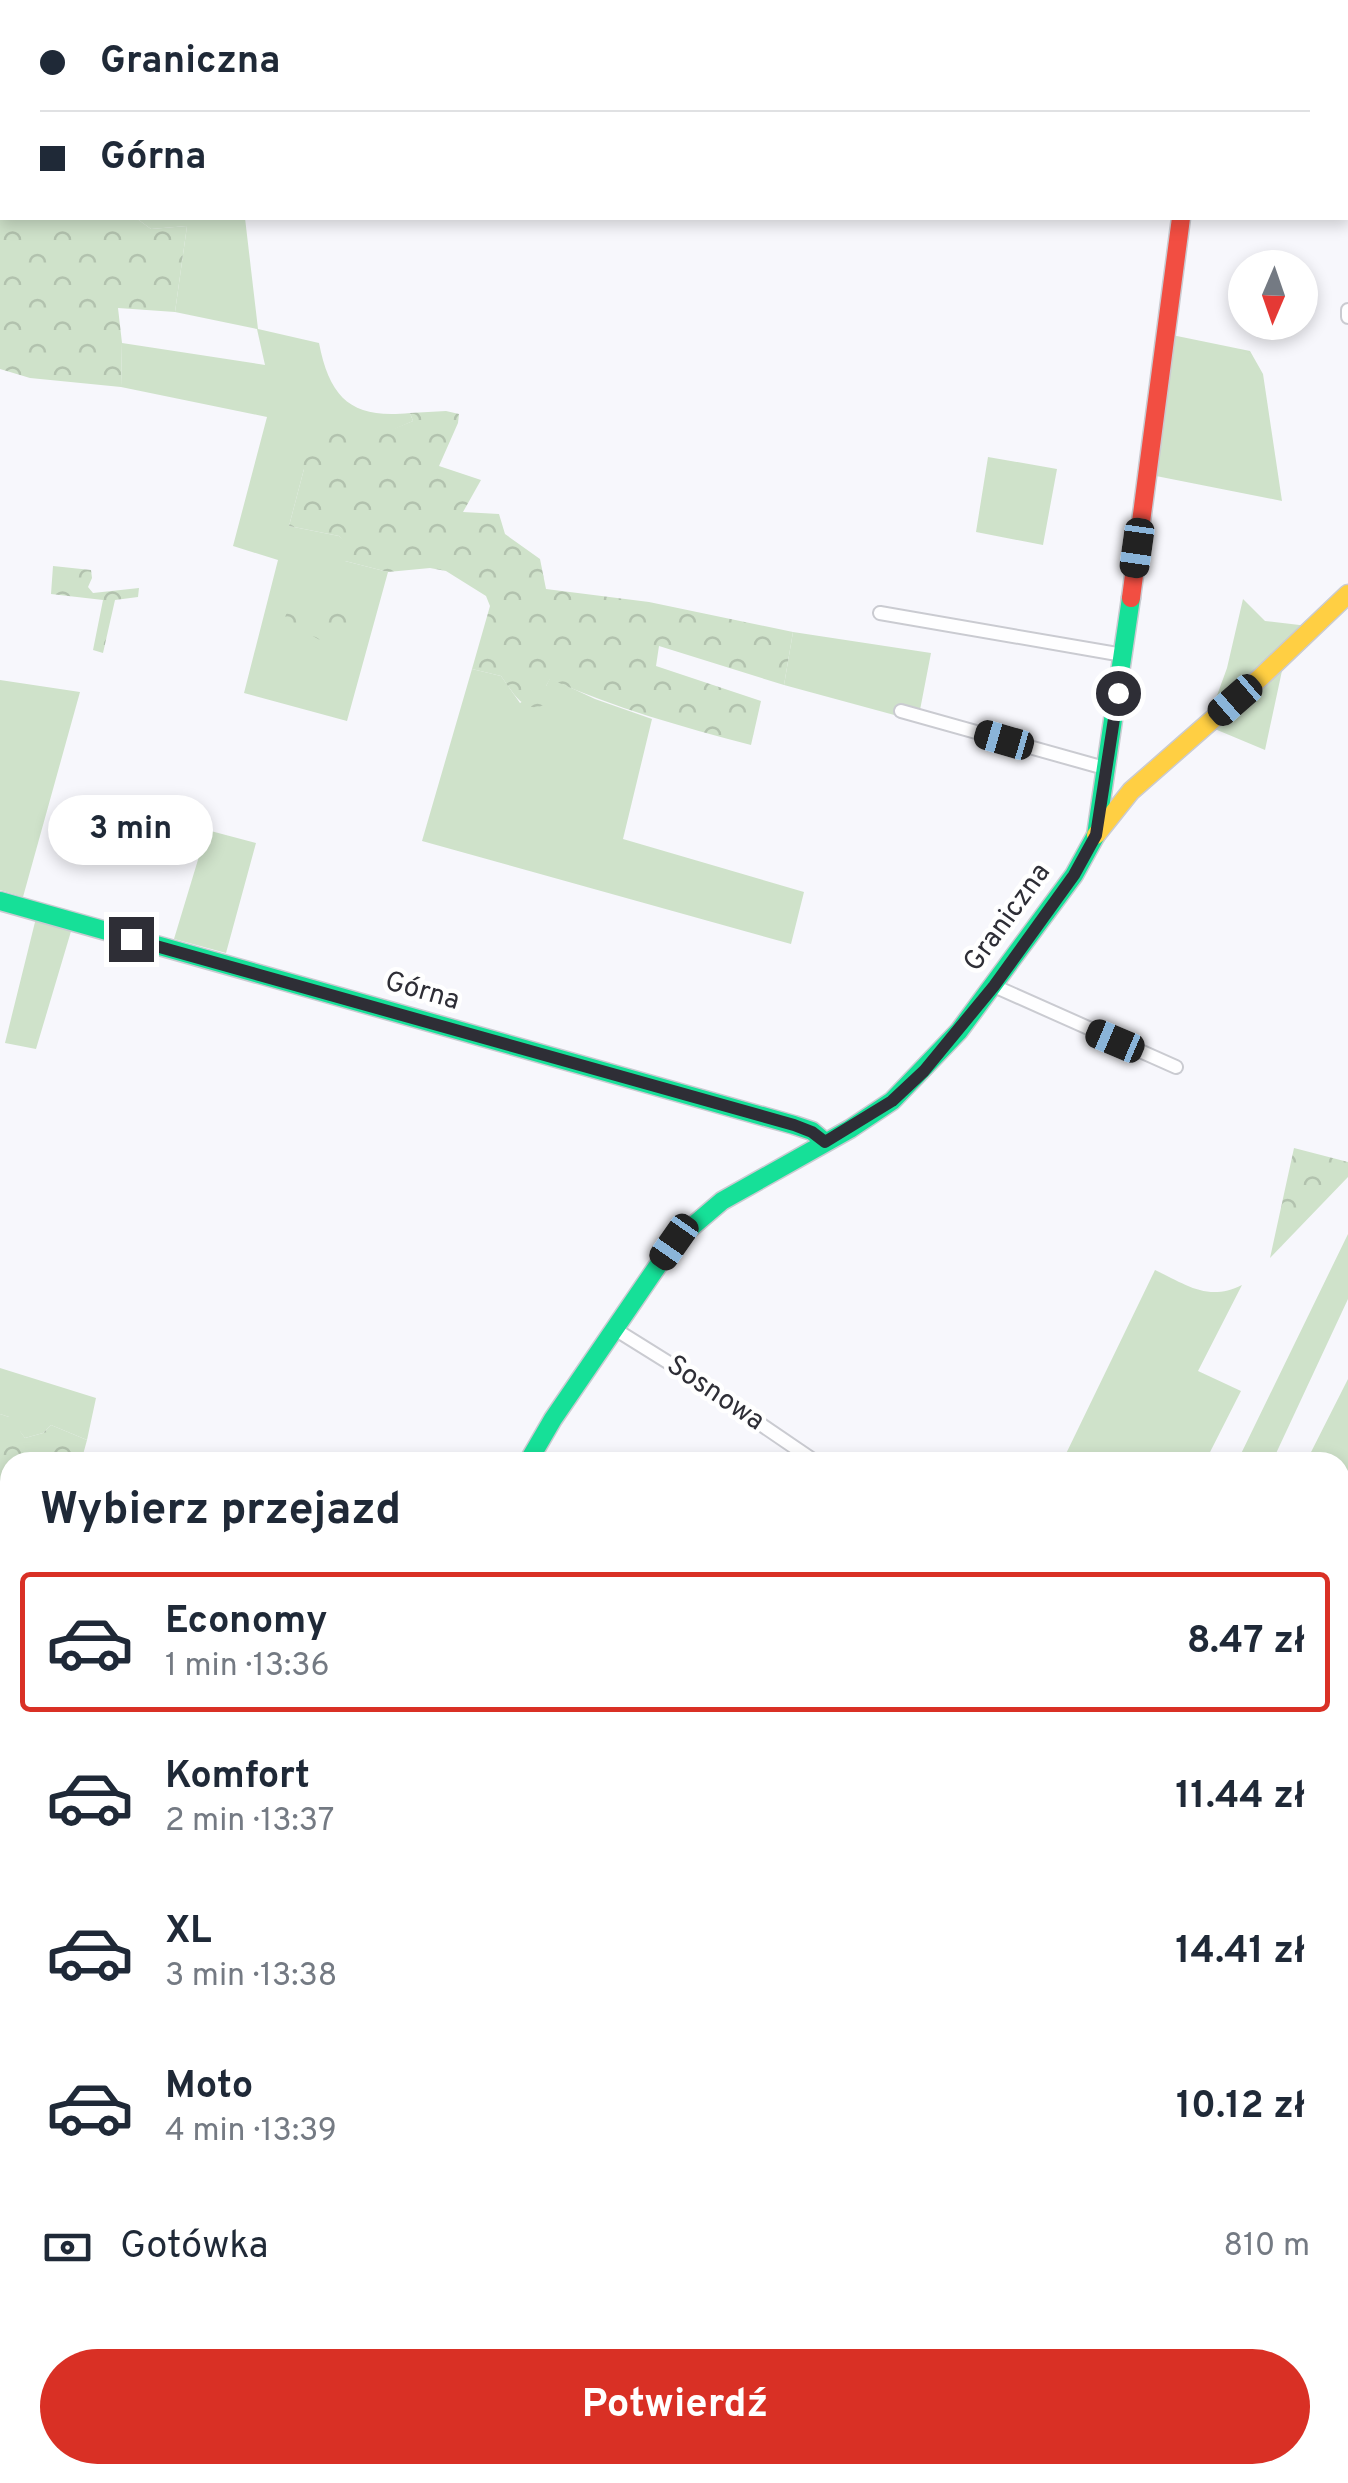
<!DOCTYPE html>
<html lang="pl">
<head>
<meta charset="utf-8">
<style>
	:root { --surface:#fff; --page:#f2f2f3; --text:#1f2937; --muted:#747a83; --line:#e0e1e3; --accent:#d93025 }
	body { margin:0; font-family:Overpass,sans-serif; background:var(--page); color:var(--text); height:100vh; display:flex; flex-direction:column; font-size:38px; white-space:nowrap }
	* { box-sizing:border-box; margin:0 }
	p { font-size:32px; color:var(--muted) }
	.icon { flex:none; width:55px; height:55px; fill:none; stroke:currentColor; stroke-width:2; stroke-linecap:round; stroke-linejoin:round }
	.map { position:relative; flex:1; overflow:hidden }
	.sheet { position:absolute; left:0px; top:1452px; width:1350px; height:1032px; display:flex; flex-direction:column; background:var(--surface); border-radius:30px 30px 0 0; box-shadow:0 5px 15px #0003 }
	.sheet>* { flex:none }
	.top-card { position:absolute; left:0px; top:0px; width:1350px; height:220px; box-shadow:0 5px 15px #0003; display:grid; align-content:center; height:220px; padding:0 40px; background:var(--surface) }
	.needle { width:65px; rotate:182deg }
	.buttons { position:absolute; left:1228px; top:250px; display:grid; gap:20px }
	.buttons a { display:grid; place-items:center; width:90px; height:90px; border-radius:50%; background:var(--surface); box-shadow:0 5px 15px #0003; font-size:50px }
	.end { position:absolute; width:45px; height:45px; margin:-22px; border:12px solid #2e2e36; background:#fff; box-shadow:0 0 0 5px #fff }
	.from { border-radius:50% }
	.bubble { position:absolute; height:70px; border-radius:35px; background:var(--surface); box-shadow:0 5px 15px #0003; font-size:32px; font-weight:700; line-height:70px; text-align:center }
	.car { position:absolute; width:30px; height:60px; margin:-30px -15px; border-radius:12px; box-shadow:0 0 8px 2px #0007; background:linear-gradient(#222 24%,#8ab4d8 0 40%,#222 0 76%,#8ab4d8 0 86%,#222 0) }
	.top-card b { display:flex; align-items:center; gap:35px; height:95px; font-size:38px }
	.top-card b+b { border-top:2px solid var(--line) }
	.top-card i { width:25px; height:25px; background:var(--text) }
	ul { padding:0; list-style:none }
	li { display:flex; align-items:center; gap:30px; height:140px; margin:0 20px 15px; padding:0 20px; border:5px solid transparent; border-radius:10px }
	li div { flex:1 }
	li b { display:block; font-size:38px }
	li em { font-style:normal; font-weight:700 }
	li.on { border-color:var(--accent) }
	li>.icon { width:90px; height:90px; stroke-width:1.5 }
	h2 { padding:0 40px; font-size:45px; line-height:120px }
	.pay { display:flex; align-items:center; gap:25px; height:110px; padding:0 40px; font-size:38px }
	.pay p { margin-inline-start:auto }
	.button { display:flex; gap:20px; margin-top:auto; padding:20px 40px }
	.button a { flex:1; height:115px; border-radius:60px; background:var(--accent); color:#fff; font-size:40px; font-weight:700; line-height:115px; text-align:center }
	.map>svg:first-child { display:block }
	.green { fill:#cfe2ca }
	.forest { fill:url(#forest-crowns) }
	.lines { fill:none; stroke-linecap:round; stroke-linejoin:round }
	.street-casing { stroke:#cacbd1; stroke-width:16 }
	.fast-casing { stroke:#cacbd1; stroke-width:21 }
	.slow-casing { stroke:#cacbd1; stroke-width:21 }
	.jam-casing { stroke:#cacbd1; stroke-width:21 }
	.street { stroke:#fefeff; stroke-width:12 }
	.fast { stroke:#16e098; stroke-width:18 }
	.slow { stroke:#ffcf43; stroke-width:18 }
	.jam { stroke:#f24e42; stroke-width:18 }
	.route { stroke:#2e2e36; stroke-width:12 }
	.labels { text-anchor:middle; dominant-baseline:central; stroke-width:9; stroke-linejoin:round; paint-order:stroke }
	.street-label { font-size:28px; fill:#2e2e36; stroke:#fff }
</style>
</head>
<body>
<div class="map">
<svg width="1348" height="2483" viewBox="0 0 1348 2483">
	<defs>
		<pattern id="forest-crowns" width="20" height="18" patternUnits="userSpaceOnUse" patternTransform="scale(2.5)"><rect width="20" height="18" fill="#cfe2ca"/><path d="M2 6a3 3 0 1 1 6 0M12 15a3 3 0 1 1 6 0" fill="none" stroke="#b2c2ae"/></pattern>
	</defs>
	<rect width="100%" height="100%" fill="#f7f7fc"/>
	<!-- green -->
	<path class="green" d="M136,218h109l13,111 61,14c11,57 34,76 91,70l3,8 -109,48 -15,57 50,10 6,5v20l43,11 -41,149 -103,-28 34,-133 -45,-14 34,-129 -146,-30 1,-44 143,22 -8,-36 -82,-17 12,-86 -36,3z
		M1172,335l78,16 13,23 19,127 -126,-25z
		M988,457l69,12 -14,76 -67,-13z
		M1243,599l22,22 43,5 -97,86 16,-44z
		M793,632l138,21 -11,57 -22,6 -114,-31z
		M1283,666l-18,84 -55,-23z
		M472,669l29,7 19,27 26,-17 4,-8 45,21 57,20 -29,120 181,53 -13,52 -369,-103z
		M0,680l80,12 -57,205 -23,-7z
		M207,830l49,13 -30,110 -52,-14z
		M36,918l36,10 -36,121 -31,-6z
		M1348,1234v65l-76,163h-35z
		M1155,1270c32,15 53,32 87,15l-44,86 43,20 -36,71h-98l-19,-8 -4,8h-22z
		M0,1368l96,30 -9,42 -36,-15 -8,8 -18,5 -16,-21 -9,-3z
		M1348,1379v106l-8,17v-40h-34z
		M1340,1543h8v222l-3,7 3,4v66h-8z
		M10,1923v68l-10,32v-86l7,-6z
		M896,2475h178v8h-178z"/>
	<!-- forest -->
	<path class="forest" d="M496,0h293v2z
		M0,189h2v29h134l15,11 36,-3 -12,86 -57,-4 4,35 -1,44 -91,-9 -30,-9z
		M446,411l13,3 -1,9 -19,43 42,14 -18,32 36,2 6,20 35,25 6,30 103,13 144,30 -9,53 -125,-39 -3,20 105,35 -10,44c-69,-18 -136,-37 -201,-66l-4,7 4,15c-24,18 -36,-7 -49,-25l-29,-7 18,-63 -4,-10 -40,-25 -16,-3 -42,4 -43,-11v-19l-6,-6 -50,-10 15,-57 -10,-23 25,-20 31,-10 16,24 47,-19 -3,-8z
		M53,566l38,4 1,8 -4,9 5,6 46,-5 -1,9 -23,3 -12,53 -10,-3 10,-50 -52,-6z
		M338,607l12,6 8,13 -23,17 -8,1 -43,-24 3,-8z
		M1294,1148l54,14v15l-78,81z
		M21,1412l6,4 -7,15 5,7 18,-5 8,-8 36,15 -6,22h-71v42l-10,-3v-87l9,3z"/>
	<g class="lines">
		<defs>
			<path id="street" d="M0,183h2
				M1348,310v7
				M880,613l243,42
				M901,711l207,58
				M994,986l182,81
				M613,1328l77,48 126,86
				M1340,1536h8
				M0,1707l10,1
				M1340,2344h8
				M0,2349l10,2
				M0,2434l10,2"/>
			<path id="fast" d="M1210,0v2
				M0,901l794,224 18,6 13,11
				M528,1462l25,-43 121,-177 48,-41 128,-72 42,-28 67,-70 115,-156 22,-40 35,-237
				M173,2475v8"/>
			<path id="slow" d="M1096,835l35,-44 130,-114 87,-83"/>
			<path id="jam" d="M1131,598l50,-380"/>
		</defs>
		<!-- street casing -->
		<use href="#street" class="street-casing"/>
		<!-- fast casing -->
		<use href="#fast" class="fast-casing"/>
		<!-- slow casing -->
		<use href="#slow" class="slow-casing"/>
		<!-- jam casing -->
		<use href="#jam" class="jam-casing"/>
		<!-- street -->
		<use href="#street" class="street"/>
		<!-- fast -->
		<use href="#fast" class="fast"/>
		<!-- slow -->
		<use href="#slow" class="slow"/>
		<!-- jam -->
		<use href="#jam" class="jam"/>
	</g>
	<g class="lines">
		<!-- route -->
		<path class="route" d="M131,939l663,186 18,7 13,10 67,-41 32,-30 70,-85 80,-111 22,-40 22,-142"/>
	</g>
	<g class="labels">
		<!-- street labels -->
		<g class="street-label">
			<text transform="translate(1008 918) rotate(-54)">Graniczna</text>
			<text transform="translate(422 992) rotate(16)">Górna</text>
			<text transform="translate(715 1394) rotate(34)">Sosnowa</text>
		</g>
	</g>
</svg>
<div class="buttons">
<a><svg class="needle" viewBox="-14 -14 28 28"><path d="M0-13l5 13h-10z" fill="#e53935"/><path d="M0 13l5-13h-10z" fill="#747a83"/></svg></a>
</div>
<i class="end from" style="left:1118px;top:693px"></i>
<i class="end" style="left:131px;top:939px"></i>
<div class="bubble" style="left:48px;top:795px;width:165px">3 min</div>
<i class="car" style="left:1137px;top:548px;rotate:188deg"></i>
<i class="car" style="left:1235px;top:700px;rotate:229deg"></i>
<i class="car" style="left:1004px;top:740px;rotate:286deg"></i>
<i class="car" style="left:1115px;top:1041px;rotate:293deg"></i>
<i class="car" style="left:674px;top:1242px;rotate:215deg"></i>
<div class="top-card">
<b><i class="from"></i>Graniczna</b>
<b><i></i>Górna</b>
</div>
<section class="sheet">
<h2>Wybierz przejazd</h2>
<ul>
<li class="on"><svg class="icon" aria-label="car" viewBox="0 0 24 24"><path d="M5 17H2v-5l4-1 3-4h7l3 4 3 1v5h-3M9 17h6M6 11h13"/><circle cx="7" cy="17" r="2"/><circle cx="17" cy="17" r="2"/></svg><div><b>Economy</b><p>1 min · 13:36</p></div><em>8.47 zł</em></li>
<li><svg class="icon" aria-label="car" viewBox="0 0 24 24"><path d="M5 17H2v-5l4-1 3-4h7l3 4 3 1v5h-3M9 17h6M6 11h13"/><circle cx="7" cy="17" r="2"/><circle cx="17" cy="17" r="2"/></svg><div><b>Komfort</b><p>2 min · 13:37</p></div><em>11.44 zł</em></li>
<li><svg class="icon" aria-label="car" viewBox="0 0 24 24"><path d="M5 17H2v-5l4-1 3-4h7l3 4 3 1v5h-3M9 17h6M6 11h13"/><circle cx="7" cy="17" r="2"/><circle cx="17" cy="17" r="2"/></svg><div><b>XL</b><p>3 min · 13:38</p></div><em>14.41 zł</em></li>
<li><svg class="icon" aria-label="car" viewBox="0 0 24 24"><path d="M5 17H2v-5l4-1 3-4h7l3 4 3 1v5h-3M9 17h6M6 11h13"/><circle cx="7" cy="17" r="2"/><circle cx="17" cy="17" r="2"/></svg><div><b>Moto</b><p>4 min · 13:39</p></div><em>10.12 zł</em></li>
</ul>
<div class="pay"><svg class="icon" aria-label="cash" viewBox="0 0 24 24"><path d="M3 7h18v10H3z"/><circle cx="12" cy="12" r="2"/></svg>Gotówka<p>810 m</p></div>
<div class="button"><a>Potwierdź</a></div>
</section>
</div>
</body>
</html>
